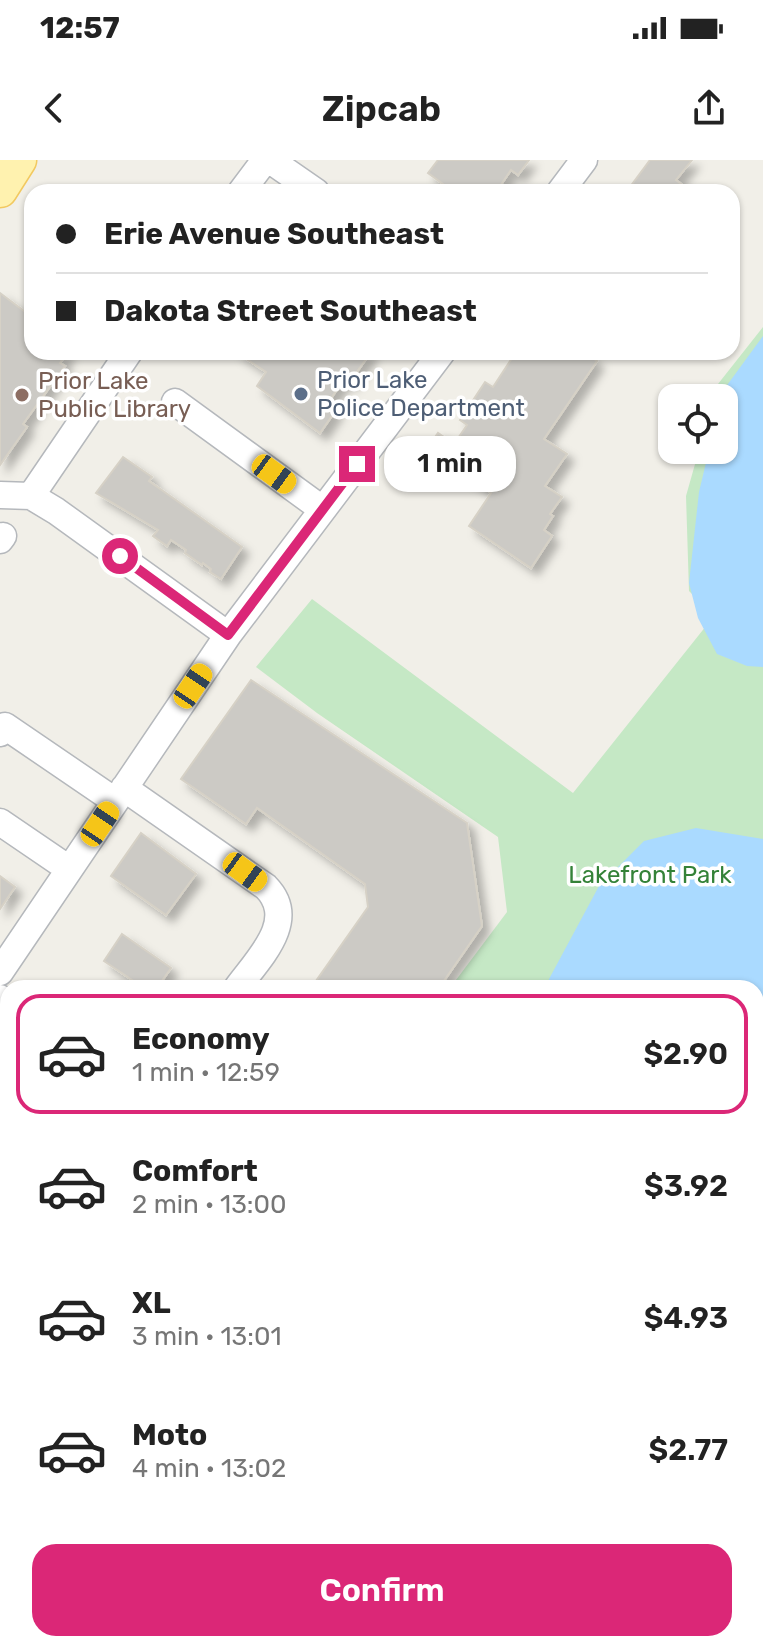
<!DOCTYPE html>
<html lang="en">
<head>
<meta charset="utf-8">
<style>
	:root { --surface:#fff; --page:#f6f6f6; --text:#222; --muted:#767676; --line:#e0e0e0; --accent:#db2777 }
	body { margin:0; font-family:Rubik,sans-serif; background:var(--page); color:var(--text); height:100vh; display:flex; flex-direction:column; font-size:30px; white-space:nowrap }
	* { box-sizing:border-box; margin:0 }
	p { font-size:26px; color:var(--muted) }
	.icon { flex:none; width:44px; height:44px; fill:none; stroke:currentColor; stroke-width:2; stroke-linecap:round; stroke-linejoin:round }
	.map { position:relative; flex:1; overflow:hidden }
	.panel { position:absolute; left:0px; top:820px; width:764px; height:672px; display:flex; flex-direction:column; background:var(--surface); border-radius:24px 24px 0 0; box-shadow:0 2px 6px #0004 }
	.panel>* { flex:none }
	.hud { position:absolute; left:24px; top:24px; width:716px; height:176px; border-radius:24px; box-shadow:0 2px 6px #0004; display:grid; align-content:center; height:176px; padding:0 32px; background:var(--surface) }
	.buttons { position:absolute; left:658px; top:224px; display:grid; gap:16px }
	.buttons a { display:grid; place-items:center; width:80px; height:80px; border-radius:16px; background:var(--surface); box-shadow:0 2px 6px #0004; font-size:40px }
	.end { position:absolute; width:36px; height:36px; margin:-18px; border:10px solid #db2777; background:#fff; box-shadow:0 0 0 4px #fff }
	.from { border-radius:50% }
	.bubble { position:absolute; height:56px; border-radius:24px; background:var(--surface); box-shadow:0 2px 6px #0004; font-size:26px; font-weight:600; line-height:56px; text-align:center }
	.car { position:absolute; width:24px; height:48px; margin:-24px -12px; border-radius:10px; box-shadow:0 0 6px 2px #0007; background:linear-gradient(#f5c518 24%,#345 0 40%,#f5c518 0 76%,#345 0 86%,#f5c518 0) }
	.hud b { display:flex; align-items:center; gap:28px; height:76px; font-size:30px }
	.hud b+b { border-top:2px solid var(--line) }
	.hud i { width:20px; height:20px; background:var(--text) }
	ul { padding:14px 0 0; list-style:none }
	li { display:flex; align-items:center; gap:24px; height:120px; margin:0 16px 12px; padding:0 16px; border:4px solid transparent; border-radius:24px }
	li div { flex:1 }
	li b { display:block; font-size:30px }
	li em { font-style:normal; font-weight:600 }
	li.on { border-color:var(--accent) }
	li>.icon { width:72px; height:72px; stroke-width:1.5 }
	.primary-button { display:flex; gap:16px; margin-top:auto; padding:16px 32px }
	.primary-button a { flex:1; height:92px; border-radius:24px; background:var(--accent); color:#fff; font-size:32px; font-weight:600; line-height:92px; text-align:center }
	.status { display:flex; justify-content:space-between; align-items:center; height:56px; padding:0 40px; background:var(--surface); direction:ltr }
	.status svg { height:22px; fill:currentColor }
	header { display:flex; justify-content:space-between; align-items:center; height:104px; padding:0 32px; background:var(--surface); font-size:36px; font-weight:600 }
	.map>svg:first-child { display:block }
	.green { fill:#c5e8c5 }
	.water { fill:#aadaff }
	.building { fill:#cccac5; stroke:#d6d1c6; stroke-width:2; filter:url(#shadow) }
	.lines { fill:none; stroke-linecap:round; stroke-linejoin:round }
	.minor-casing { stroke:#b5b8bc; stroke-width:29 }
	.major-casing { stroke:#f2c960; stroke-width:37 }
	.minor { stroke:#fff; stroke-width:26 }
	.major { stroke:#fff2af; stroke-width:34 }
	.route { stroke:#db2777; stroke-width:10 }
	.service-dot { fill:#5c6f8a; stroke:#fff; stroke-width:3 }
	.education-dot { fill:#8d6e63; stroke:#fff; stroke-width:3 }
	.labels { text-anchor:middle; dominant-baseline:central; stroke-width:7; stroke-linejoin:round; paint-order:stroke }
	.service-label { font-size:24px; fill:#4e5e75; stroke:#fff; text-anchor:start }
	.education-label { font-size:24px; fill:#785e54; stroke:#fff; text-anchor:start }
	.park-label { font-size:24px; fill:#348238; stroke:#fff }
</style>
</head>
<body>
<div class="status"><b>12:57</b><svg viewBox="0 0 49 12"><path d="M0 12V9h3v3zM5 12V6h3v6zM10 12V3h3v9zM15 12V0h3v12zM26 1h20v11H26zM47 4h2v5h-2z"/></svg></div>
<header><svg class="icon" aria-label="back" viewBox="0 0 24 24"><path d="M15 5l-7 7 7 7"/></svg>Zipcab<svg class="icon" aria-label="share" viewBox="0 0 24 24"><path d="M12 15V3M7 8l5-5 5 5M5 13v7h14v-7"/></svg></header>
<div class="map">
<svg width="763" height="1492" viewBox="0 0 763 1492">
	<defs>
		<filter id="shadow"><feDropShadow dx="7" dy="7" stdDeviation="4" flood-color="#0004"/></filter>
	</defs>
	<rect width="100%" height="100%" fill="#f1efe8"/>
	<!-- green -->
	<path class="green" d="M763,167v1325h-292l-2,-8h287v-656h-306l57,-76 -9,-75 -181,-124 -61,-46 56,-68 261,194 141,-177 -25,-25 -3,-95 13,-46h25v-52h-10l4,-14z"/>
	<!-- water -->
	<path class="water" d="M763,176v331l-16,-1 -30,-12 -19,-36 -9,-35 10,-91 10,-42h15l-2,-52 3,-10z
		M696,668l67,11v679l-7,-1v-529h-209l2,-9 50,-93 45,-45z"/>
	<!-- building -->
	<path class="building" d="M438,0h91l-11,15 -7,-5 -15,22h-42l-26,-19z
		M650,0h42l-16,20 9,7 -4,5 -54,-1z
		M0,133l32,24v35h36l-8,11 5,3 -42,58 4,3 -27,38z
		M236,192h135l-22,31 -5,-4 -16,24 8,7 -16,23 -63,-47 9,-14z
		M516,192h67l14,9 -53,78 23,15 -22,32 17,11 -12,17 3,2 -9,14 8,6 -21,32 -62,-42 22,-33 -41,-28 -5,7 -23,-16 16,-23 16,11 13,-19 -7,-5 25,-38 8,5z
		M123,297l29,20 -3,4 93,66 -21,32 -11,-7 1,-3 -8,-6 -1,2 -17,-12 1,-3 -15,-10 -4,6 -14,-10 5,-6 -62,-37z
		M251,520l216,143 15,103 -43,62h-128l57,-81 -3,-23 -108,-76 -11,16 -65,-45z
		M141,673l55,41 -30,41 -55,-39z
		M0,716l15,11 -15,22z
		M122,774l49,34 -14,20h-13l-40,-27z
		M0,908l8,6v15l-8,11z"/>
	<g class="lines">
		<defs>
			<path id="minor" d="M270,0l46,32
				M241,32l24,-32
				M560,32l24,-32
				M175,242l147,107
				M0,335l31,1 25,15 172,124
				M31,336l98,-144
				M0,380l3,-4
				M0,573l5,-7 110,75
				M124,628l142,99c33,34 -8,72 -29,101
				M0,662l69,47
				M0,812l228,-337 214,-283
				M0,838l8,6
				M0,1110l8,5
				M756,1425l7,2
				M320,1484l12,8
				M446,1484l3,8"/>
			<path id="major" d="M0,30l19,-30
				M0,1418l8,5
				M12,1484l10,8
				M76,1484l8,8"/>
		</defs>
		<!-- minor casing -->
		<use href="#minor" class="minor-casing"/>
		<!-- major casing -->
		<use href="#major" class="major-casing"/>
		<!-- minor -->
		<use href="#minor" class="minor"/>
		<!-- major -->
		<use href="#major" class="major"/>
	</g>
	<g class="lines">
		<!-- route -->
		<path class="route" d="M120,396l108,79 129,-171"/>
	</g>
	<!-- markers -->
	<circle class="service-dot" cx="301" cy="234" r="8"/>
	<circle class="education-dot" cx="22" cy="235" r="8"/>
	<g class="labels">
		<!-- service labels -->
		<g class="service-label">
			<text x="317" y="220">Prior Lake<tspan x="317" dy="28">Police Department</tspan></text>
		</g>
		<!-- education labels -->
		<g class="education-label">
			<text x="38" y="221">Prior Lake<tspan x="38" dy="28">Public Library</tspan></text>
		</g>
		<!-- park labels -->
		<g class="park-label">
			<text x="650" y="715">Lakefront Park</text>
		</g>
	</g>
</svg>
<div class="buttons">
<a><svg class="icon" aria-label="locate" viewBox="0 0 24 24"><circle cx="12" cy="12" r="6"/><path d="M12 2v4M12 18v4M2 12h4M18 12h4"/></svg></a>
</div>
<i class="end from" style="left:120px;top:396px"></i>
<i class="end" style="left:357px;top:304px"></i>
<div class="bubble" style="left:384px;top:276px;width:132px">1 min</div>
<i class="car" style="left:274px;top:314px;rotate:126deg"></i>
<i class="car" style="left:193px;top:526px;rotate:34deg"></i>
<i class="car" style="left:100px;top:664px;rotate:34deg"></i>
<i class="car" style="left:245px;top:712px;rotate:126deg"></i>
<div class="hud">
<b><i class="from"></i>Erie Avenue Southeast</b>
<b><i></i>Dakota Street Southeast</b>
</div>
<section class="panel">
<ul>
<li class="on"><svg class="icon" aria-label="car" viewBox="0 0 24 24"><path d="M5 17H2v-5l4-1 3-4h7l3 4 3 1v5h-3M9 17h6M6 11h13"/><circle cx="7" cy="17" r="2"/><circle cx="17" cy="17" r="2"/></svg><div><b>Economy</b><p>1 min · 12:59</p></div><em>$2.90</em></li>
<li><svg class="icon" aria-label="car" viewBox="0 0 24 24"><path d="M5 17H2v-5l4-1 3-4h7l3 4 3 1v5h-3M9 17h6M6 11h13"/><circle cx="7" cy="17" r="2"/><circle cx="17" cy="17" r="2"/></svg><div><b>Comfort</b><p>2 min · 13:00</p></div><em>$3.92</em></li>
<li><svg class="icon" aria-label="car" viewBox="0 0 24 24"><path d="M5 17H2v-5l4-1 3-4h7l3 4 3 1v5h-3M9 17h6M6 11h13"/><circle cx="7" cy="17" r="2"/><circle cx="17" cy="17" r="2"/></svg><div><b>XL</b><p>3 min · 13:01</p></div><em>$4.93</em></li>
<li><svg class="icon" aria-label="car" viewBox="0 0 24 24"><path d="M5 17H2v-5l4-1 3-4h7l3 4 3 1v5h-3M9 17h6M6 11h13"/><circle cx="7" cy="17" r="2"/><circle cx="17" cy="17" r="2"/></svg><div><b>Moto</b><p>4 min · 13:02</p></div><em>$2.77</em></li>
</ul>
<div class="primary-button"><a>Confirm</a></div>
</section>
</div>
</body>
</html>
